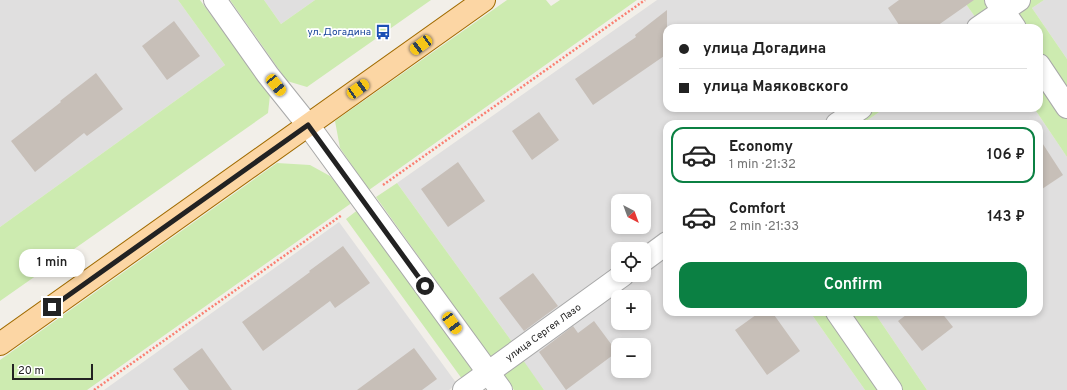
<!DOCTYPE html>
<html lang="en">
<head>
<meta charset="utf-8">
<style>
	:root { --surface:#fff; --page:#f2f2f2; --text:#222; --muted:#767676; --line:#e0e0e0; --accent:#0b8043 }
	body { margin:0; font-family:Overpass,sans-serif; background:var(--page); color:var(--text); height:100vh; display:flex; flex-direction:column; font-size:15px; white-space:nowrap }
	* { box-sizing:border-box; margin:0 }
	p { font-size:13px; color:var(--muted) }
	.icon { flex:none; width:22px; height:22px; fill:none; stroke:currentColor; stroke-width:2; stroke-linecap:round; stroke-linejoin:round }
	.map { position:relative; flex:1; overflow:hidden }
	.details { position:absolute; left:663px; top:120px; width:380px; height:196px; display:flex; flex-direction:column; background:var(--surface); border-radius:12px; box-shadow:0 2px 6px #0003 }
	.details>* { flex:none }
	.banner { position:absolute; left:663px; top:24px; width:380px; height:88px; border-radius:12px; box-shadow:0 2px 6px #0003; display:grid; align-content:center; height:88px; padding:0 16px; background:var(--surface) }
	.needle { width:26px; rotate:139deg }
	.controls { position:absolute; left:611px; top:194px; display:grid; gap:8px }
	.controls a { display:grid; place-items:center; width:40px; height:40px; border-radius:8px; background:var(--surface); box-shadow:0 2px 6px #0003; font-size:20px }
	.scale { position:absolute; left:12px; bottom:10px; width:81px; box-sizing:border-box; padding-left:4px; border:2px solid #222; border-top:0; font-size:11px; line-height:14px; white-space:nowrap; color:#222; -webkit-text-stroke:3px #fff; paint-order:stroke }
	.end { position:absolute; width:18px; height:18px; margin:-9px; border:5px solid #222; background:#fff; box-shadow:0 0 0 2px #fff }
	.from { border-radius:50% }
	.bubble { position:absolute; height:28px; border-radius:12px; background:var(--surface); box-shadow:0 2px 6px #0003; font-size:13px; font-weight:600; line-height:28px; text-align:center }
	.car { position:absolute; width:12px; height:24px; margin:-12px -6px; border-radius:5px; box-shadow:0 0 3px 1px #0007; background:linear-gradient(#f5c518 24%,#345 0 40%,#f5c518 0 76%,#345 0 86%,#f5c518 0) }
	.banner b { display:flex; align-items:center; gap:14px; height:38px; font-size:15px }
	.banner b+b { border-top:1px solid var(--line) }
	.banner i { width:10px; height:10px; background:var(--text) }
	ul { padding:7px 0 0; list-style:none }
	li { display:flex; align-items:center; gap:12px; height:56px; margin:0 8px 6px; padding:0 8px; border:2px solid transparent; border-radius:12px }
	li div { flex:1 }
	li b { display:block; font-size:15px }
	li em { font-style:normal; font-weight:600 }
	li.selected { border-color:var(--accent) }
	li>.icon { width:36px; height:36px; stroke-width:1.5 }
	.action { display:flex; gap:8px; margin-top:auto; padding:8px 16px }
	.action a { flex:1; height:46px; border-radius:12px; background:var(--accent); color:#fff; font-size:16px; font-weight:600; line-height:46px; text-align:center }
	.map>svg:first-child { display:block }
	.residential { fill:#e0dfdf; fill-rule:evenodd }
	.grass { fill:#cdebb0 }
	.building { fill:#c7bfb8 }
	.lines { fill:none; stroke-linecap:round; stroke-linejoin:round }
	.minor-casing { stroke:#a9a9a9; stroke-width:24 }
	.major-casing { stroke:#a06b00; stroke-width:24 }
	.path { stroke:#fa8072; stroke-width:2.5; stroke-dasharray:2 2; stroke-linecap:butt }
	.minor { stroke:#fff; stroke-width:22 }
	.major { stroke:#fcd6a4; stroke-width:22 }
	.route { stroke:#222; stroke-width:5 }
	.labels { text-anchor:middle; dominant-baseline:central; stroke-width:3.5; stroke-linejoin:round; paint-order:stroke }
	.transit-label { font-size:10px; fill:#164399; stroke:#fff; text-anchor:end }
	.street-label { font-size:10px; fill:#222; stroke:#fff }
</style>
</head>
<body>
<div class="map">
<svg width="1067" height="390" viewBox="0 0 1067 390">
	<rect width="100%" height="100%" fill="#f2efe9"/>
	<!-- residential -->
	<path class="residential" d="M0,0h178l47,65 -225,162z
		M264,0h51l-34,24z
		M657,0h306l15,21 -10,7h-301v80h183l-25,16h-158v110l-23,15h-26v21l-103,76 -118,-163zM618,201h26v26h-26z
		M1044,0h23v59l-35,-51z
		M885,108h149l33,49v233h-140l-53,-78h165v-188h-177z
		M339,222l118,162 -8,6h-345z
		M667,256v56h143l55,78h-321l-22,-30 119,-85h3v-2zM618,297h26v26h-26zM618,345h26v26h-26z"/>
	<!-- grass -->
	<path class="grass" d="M178,0h22l70,95 -2,18 -268,188v-74l225,-162z
		M230,0h34l17,24 34,-24h116l-124,87 -20,-6z
		M507,0h39l5,6 9,-6h77l-268,190 -29,-42 -5,-27z
		M963,0h25l7,10 -17,11z
		M1029,0h15l-12,8 35,51v34l-28,-42v-23h-15l-11,-17z
		M1039,76l28,42v39l-33,-49h5z
		M870,108h15l-23,16h-15z
		M277,163l33,2 20,11 23,26 -266,188h-87v-30z
		M397,183l118,163 -21,16 -118,-165z
		M359,209l118,165 -12,9 -119,-164z
		M633,275h8l-118,85 21,30h-30l-13,-19z
		M810,312h20l55,78h-20z
		M844,312h30l53,78h-28z"/>
	<!-- building -->
	<path class="building" d="M899,0h75l-40,28h-33l-13,-20z
		M667,10v44l-74,51 -18,-26 61,-42 -1,-2z
		M174,21l26,35 -33,24 -25,-34z
		M96,73l27,36 -36,27 -3,-3 -49,39 -24,-31 50,-39 -1,-1z
		M539,112l20,28 -27,20 -20,-29z
		M1039,138l24,37 -24,16z
		M458,162l27,39 -37,26 -27,-38z
		M343,246l27,37 -35,25 -5,-7 -67,50 -21,-29 68,-50 -1,-1z
		M533,273l25,33 -34,25 -25,-33z
		M760,312h12l28,39 -33,24 -32,-45z
		M910,312h31l12,15 -31,24 -24,-30z
		M594,321l23,31 -51,38 -27,-38 34,-26 5,7z
		M202,348l30,42h-43l-16,-21z
		M414,348l23,31 -15,11h-65z"/>
	<g class="lines">
		<defs>
			<g id="minor">
				<path d="M215,0l53,75 40,50 193,265"/>
				<path d="M996,0l19,28"/>
				<path d="M978,28l41,-28"/>
				<path d="M1039,65l28,42"/>
				<path d="M837,124l24,-16"/>
				<path d="M644,260l23,-17"/>
				<path d="M837,312l54,78"/>
				<path id="s1" d="M464,390l159,-115"/>
			</g>
			<path id="major" d="M0,344l484,-344"/>
		</defs>
		<!-- minor casing -->
		<use href="#minor" class="minor-casing"/>
		<!-- major casing -->
		<use href="#major" class="major-casing"/>
		<!-- path -->
		<path class="path" d="M383,185l262,-185
			M94,390l248,-175"/>
		<!-- minor -->
		<use href="#minor" class="minor"/>
		<!-- major -->
		<use href="#major" class="major"/>
	</g>
	<g class="lines">
		<!-- route -->
		<path class="route" d="M52,307l256,-182 117,161"/>
	</g>
	<!-- icons -->
	<defs>
		<symbol id="bus-bare" viewBox="-9 -9 18 18"><path d="M-5-6H5V4H4V6H2V4H-2V6H-4V4H-5ZM-3.5-4V0h7V-4ZM-3.5 1.2v1.5H-2V1.2ZM2 1.2v1.5H3.5V1.2Z" fill="#1a4fb4" stroke="#fff" stroke-width="2.5" paint-order="stroke"/></symbol>
	</defs>
	<g fill-rule="evenodd">
		<use href="#bus-bare" x="372" y="21" width="22" height="22"/>
	</g>
	<g class="labels">
		<!-- transit labels -->
		<g class="transit-label">
			<text x="371" y="32">ул. Догадина</text>
		</g>
		<!-- street labels -->
		<g class="street-label">
			<text stroke="none"><textPath href="#s1" startOffset="98">улица Сергея Лазо</textPath></text>
		</g>
	</g>
</svg>
<div class="controls">
<a><svg class="needle" viewBox="-14 -14 28 28"><path d="M0-13l5 13h-10z" fill="#e53935"/><path d="M0 13l5-13h-10z" fill="#767676"/></svg></a>
<a><svg class="icon" aria-label="locate" viewBox="0 0 24 24"><circle cx="12" cy="12" r="6"/><path d="M12 2v4M12 18v4M2 12h4M18 12h4"/></svg></a>
<a>+</a>
<a>−</a>
</div>
<div class="scale">20 m</div>
<i class="end from" style="left:425px;top:286px"></i>
<i class="end" style="left:52px;top:307px"></i>
<div class="bubble" style="left:19px;top:249px;width:66px">1 min</div>
<i class="car" style="left:421px;top:45px;rotate:234deg"></i>
<i class="car" style="left:276px;top:85px;rotate:141deg"></i>
<i class="car" style="left:358px;top:89px;rotate:55deg"></i>
<i class="car" style="left:452px;top:323px;rotate:144deg"></i>
<div class="banner">
<b><i class="from"></i>улица Догадина</b>
<b><i></i>улица Маяковского</b>
</div>
<section class="details">
<ul>
<li class="selected"><svg class="icon" aria-label="car" viewBox="0 0 24 24"><path d="M5 17H2v-5l4-1 3-4h7l3 4 3 1v5h-3M9 17h6M6 11h13"/><circle cx="7" cy="17" r="2"/><circle cx="17" cy="17" r="2"/></svg><div><b>Economy</b><p>1 min · 21:32</p></div><em>106 ₽</em></li>
<li><svg class="icon" aria-label="car" viewBox="0 0 24 24"><path d="M5 17H2v-5l4-1 3-4h7l3 4 3 1v5h-3M9 17h6M6 11h13"/><circle cx="7" cy="17" r="2"/><circle cx="17" cy="17" r="2"/></svg><div><b>Comfort</b><p>2 min · 21:33</p></div><em>143 ₽</em></li>
</ul>
<div class="action"><a>Confirm</a></div>
</section>
</div>
</body>
</html>
